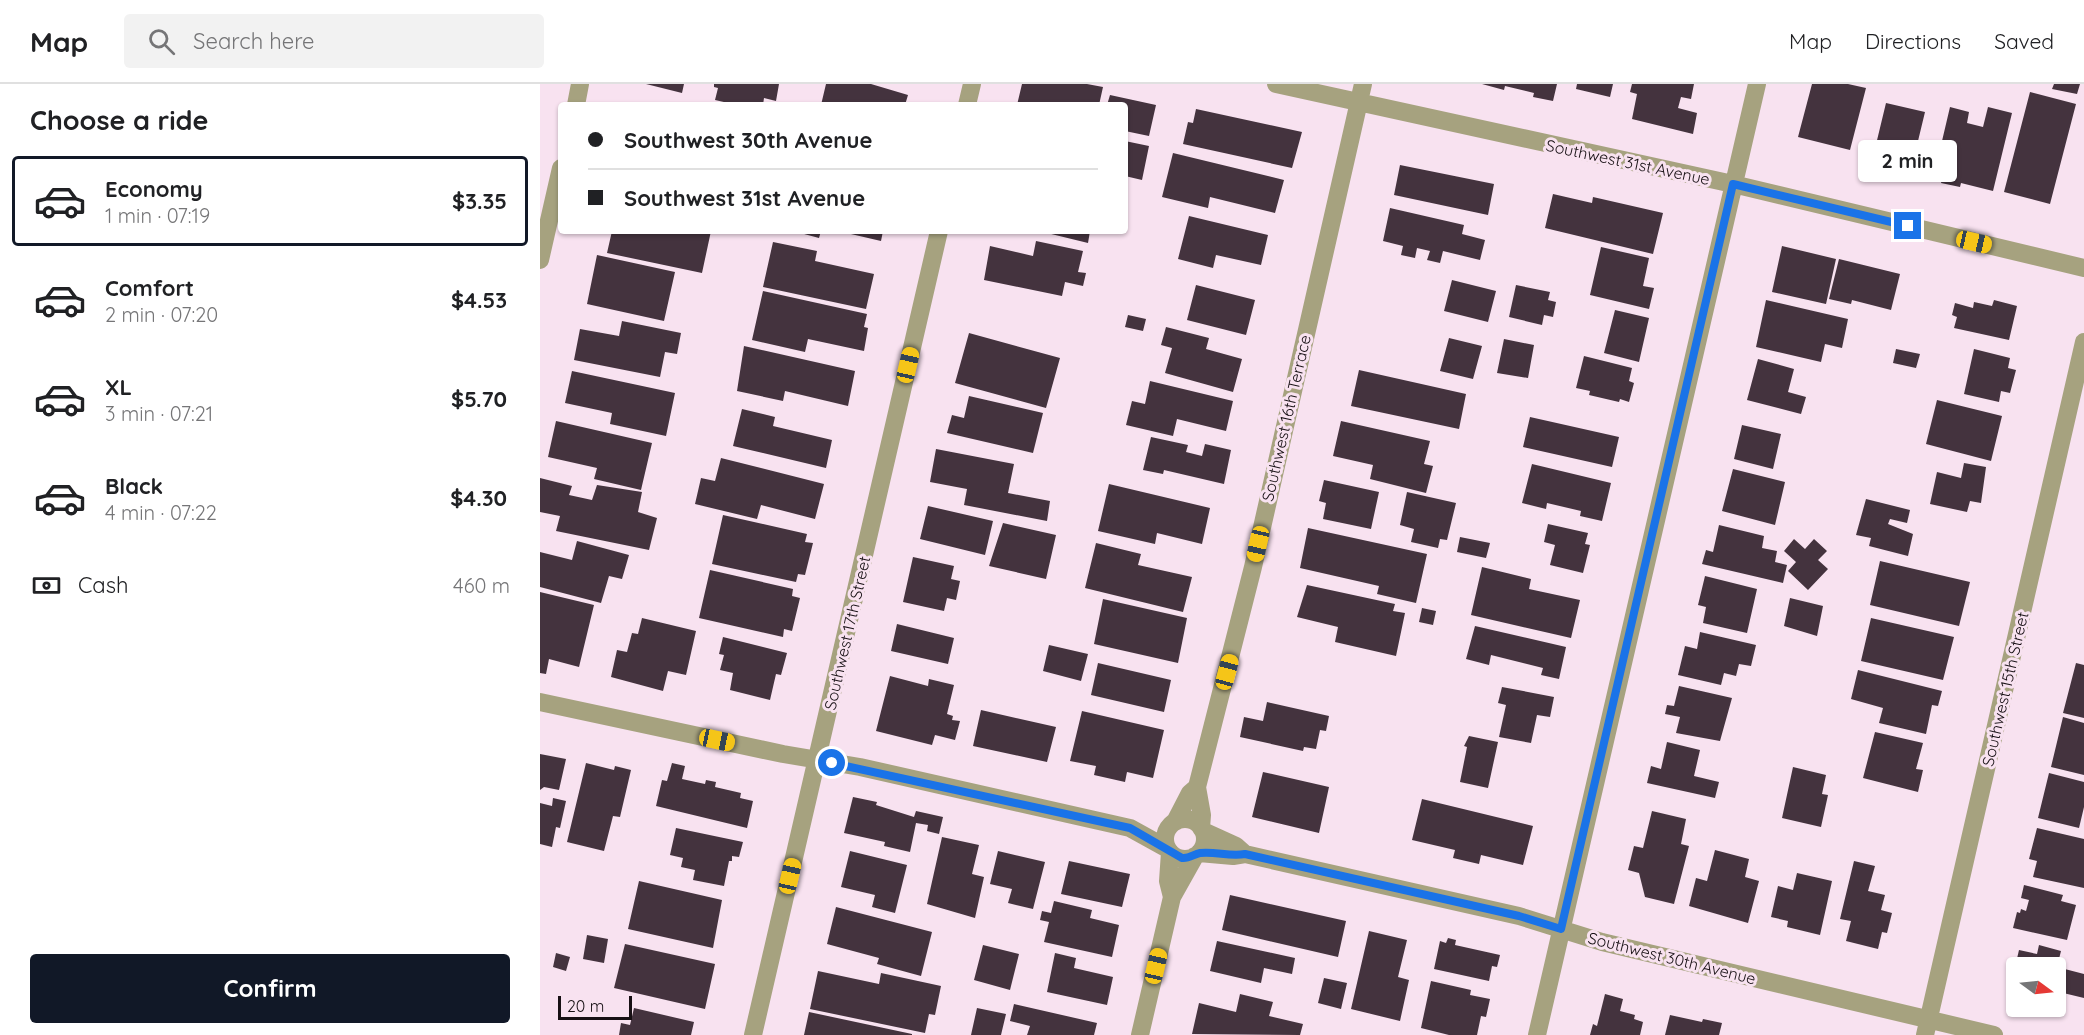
<!DOCTYPE html>
<html lang="en">
<head>
<meta charset="utf-8">
<style>
	:root { --surface:#fff; --page:#f2f2f2; --text:#202124; --muted:#757577; --line:#e0e0e0; --accent:#111827 }
	body { margin:0; font-family:Quicksand,sans-serif; background:var(--page); color:var(--text); height:100vh; display:flex; flex-direction:column; font-size:22px; white-space:nowrap }
	* { box-sizing:border-box; margin:0 }
	p { font-size:20px; color:var(--muted) }
	.icon { flex:none; width:33px; height:33px; fill:none; stroke:currentColor; stroke-width:2; stroke-linecap:round; stroke-linejoin:round }
	.map { position:relative; flex:1; overflow:hidden }
	.panel { display:flex; flex-direction:column; background:var(--surface); width:540px }
	.panel>* { flex:none }
	.hud { position:absolute; left:18px; top:18px; width:570px; height:132px; border-radius:6px; box-shadow:0 2px 4px #0004; display:grid; align-content:center; height:132px; padding:0 30px; background:var(--surface) }
	.needle { width:39px; rotate:105deg }
	.fabs { position:absolute; left:1466px; top:873px; display:grid; gap:12px }
	.fabs a { display:grid; place-items:center; width:60px; height:60px; border-radius:6px; background:var(--surface); box-shadow:0 2px 4px #0004; font-size:30px }
	.scale { position:absolute; left:18px; bottom:15px; width:74px; box-sizing:border-box; padding-left:6px; border:3px solid #171014; border-top:0; font-size:16px; line-height:21px; white-space:nowrap; color:#171014; -webkit-text-stroke:4px #f8e2f0; paint-order:stroke }
	.end { position:absolute; width:27px; height:27px; margin:-14px; border:8px solid #1a73e8; background:#fff; box-shadow:0 0 0 3px #fff }
	.from { border-radius:50% }
	.bubble { position:absolute; height:42px; border-radius:6px; background:var(--surface); box-shadow:0 2px 4px #0004; font-size:20px; font-weight:800; line-height:42px; text-align:center }
	.car { position:absolute; width:18px; height:36px; margin:-18px -9px; border-radius:8px; box-shadow:0 0 4px 2px #0007; background:linear-gradient(#f5c518 24%,#345 0 40%,#f5c518 0 76%,#345 0 86%,#f5c518 0) }
	.hud b { display:flex; align-items:center; gap:21px; height:57px; font-size:22px }
	.hud b+b { border-top:2px solid var(--line) }
	.hud i { width:15px; height:15px; background:var(--text) }
	ul { padding:0; list-style:none }
	li { display:flex; align-items:center; gap:18px; height:90px; margin:0 12px 9px; padding:0 18px; border:3px solid transparent; border-radius:6px }
	li div { flex:1 }
	li b { display:block; font-size:22px }
	li em { font-style:normal; font-weight:800 }
	li.current { border-color:var(--accent) }
	li>.icon { width:54px; height:54px; stroke-width:1.5 }
	h2 { padding:0 30px; font-size:27px; line-height:72px }
	.pay { display:flex; align-items:center; gap:15px; height:66px; padding:0 30px; font-size:22px }
	.pay p { margin-inline-start:auto }
	.cta { display:flex; gap:12px; margin-top:auto; padding:12px 30px }
	.cta a { flex:1; height:69px; border-radius:6px; background:var(--accent); color:#fff; font-size:24px; font-weight:800; line-height:69px; text-align:center }
	header { display:flex; align-items:center; gap:36px; box-sizing:border-box; height:84px; padding:0 30px; background:var(--surface); border-bottom:2px solid var(--line) }
	header strong { font-size:28px }
	nav { display:flex; gap:33px; margin-inline-start:auto; font-size:21px }
	.search { width:420px; height:54px; background:var(--page); display:flex; align-items:center; gap:15px; box-sizing:border-box; padding:0 21px; border-radius:6px; color:var(--muted); font-size:22px }
	main { display:flex; flex:1; min-height:0 }
	.map>svg:first-child { display:block }
	.building { fill:#44333e }
	.lines { fill:none; stroke-linecap:round; stroke-linejoin:round }
	.minor { stroke:#a6a27f; stroke-width:18 }
	.route { stroke:#1a73e8; stroke-width:8 }
	.labels { text-anchor:middle; dominant-baseline:central; stroke-width:6; stroke-linejoin:round; paint-order:stroke }
	.street-label { font-size:16px; fill:#171014; stroke:#f8e2f0 }
</style>
</head>
<body>
<header>
<strong>Map</strong>
<div class="search"><svg class="icon" aria-label="search" viewBox="0 0 24 24"><circle cx="10" cy="10" r="6"/><path d="M15 15l6 6"/></svg>Search here</div>
<nav><a>Map</a><a>Directions</a><a>Saved</a></nav>
</header>
<main>
<section class="panel">
<h2>Choose a ride</h2>
<ul>
<li class="current"><svg class="icon" aria-label="car" viewBox="0 0 24 24"><path d="M5 17H2v-5l4-1 3-4h7l3 4 3 1v5h-3M9 17h6M6 11h13"/><circle cx="7" cy="17" r="2"/><circle cx="17" cy="17" r="2"/></svg><div><b>Economy</b><p>1 min · 07:19</p></div><em>$3.35</em></li>
<li><svg class="icon" aria-label="car" viewBox="0 0 24 24"><path d="M5 17H2v-5l4-1 3-4h7l3 4 3 1v5h-3M9 17h6M6 11h13"/><circle cx="7" cy="17" r="2"/><circle cx="17" cy="17" r="2"/></svg><div><b>Comfort</b><p>2 min · 07:20</p></div><em>$4.53</em></li>
<li><svg class="icon" aria-label="car" viewBox="0 0 24 24"><path d="M5 17H2v-5l4-1 3-4h7l3 4 3 1v5h-3M9 17h6M6 11h13"/><circle cx="7" cy="17" r="2"/><circle cx="17" cy="17" r="2"/></svg><div><b>XL</b><p>3 min · 07:21</p></div><em>$5.70</em></li>
<li><svg class="icon" aria-label="car" viewBox="0 0 24 24"><path d="M5 17H2v-5l4-1 3-4h7l3 4 3 1v5h-3M9 17h6M6 11h13"/><circle cx="7" cy="17" r="2"/><circle cx="17" cy="17" r="2"/></svg><div><b>Black</b><p>4 min · 07:22</p></div><em>$4.30</em></li>
</ul>
<div class="pay"><svg class="icon" aria-label="cash" viewBox="0 0 24 24"><path d="M3 7h18v10H3z"/><circle cx="12" cy="12" r="2"/></svg>Cash<p>460 m</p></div>
<div class="cta"><a>Confirm</a></div>
</section>
<div class="map">
<svg width="1544" height="951" viewBox="0 0 1544 951">
	<rect width="100%" height="100%" fill="#f8e2f0"/>
	<!-- building -->
	<path class="building" d="M106,0h38l-2,9z
		M174,0h65l-3,17 -12,-3 -1,7h-26l-22,-5 3,-12 -4,-1z
		M286,0h45l37,11 -3,10h-84z
		M482,0h65l16,3 -4,18h-82z
		M942,0h75l-4,17 -20,-4 1,-4 -29,-7 -1,4z
		M1037,0h36l-3,13 -34,-8z
		M1092,0h62l-3,15 -10,-2 -3,11 19,5 -4,21 -61,-15 5,-25 -7,-2z
		M1272,0h36l18,4 -16,62 -52,-13z
		M1514,0h26l-3,10 -25,-5z
		M1490,8l46,12 -26,100 -46,-12z
		M570,11l46,10 -7,31 -24,-5v-26h-18z
		M1346,19l39,9 -7,29 10,3 -7,29 -49,-12z
		M1410,23l19,5 -2,11 16,4 5,-20 24,6 -19,78 -32,-8 -1,4 -19,-4 6,-23 -9,-2z
		M656,25l106,23 -10,36 -109,-24 5,-22 5,1z
		M585,57l24,5 -7,34 -17,-4z
		M633,69l111,27 -9,33 -65,-16 -2,11 -46,-11z
		M860,81l94,19 -6,31 -94,-20z
		M1013,110l39,9 1,-6 70,16 -10,41 -108,-26z
		M850,124l74,17 -2,9 23,6 -5,20 -37,-9 -3,12 -13,-3 3,-9 -13,-3 -2,10 -14,-3 2,-9 -20,-5z
		M649,132l79,19 -7,30 -45,-10 -3,13 -35,-9z
		M72,147h99l-9,42 -95,-20z
		M253,147h28l-2,7z
		M298,147h45l-2,10z
		M499,147h51l-2,12z
		M496,157l47,10 -5,21 8,1 -3,13 -18,-4 -3,14 -78,-16 6,-34 43,10z
		M233,158l44,9 -2,10 59,13 -8,35 -103,-22z
		M1242,162l54,13 -10,45 -54,-12z
		M1061,163l48,11 -6,28 11,2 -5,21 -59,-14z
		M57,171l78,17 -11,49 -77,-17z
		M1299,175l61,15 -9,36 -39,-10 -1,4 -22,-5z
		M912,196l44,11 -8,31 -44,-11z
		M656,201l59,15 -9,35 -59,-15z
		M976,201l34,7 -2,8 8,2 -3,15 -9,-2 -2,10 -33,-8z
		M223,207l104,23 -3,13 4,1 -4,23 -56,-12 -3,13 -53,-12z
		M1226,216l82,19 -6,29 -17,-4 -4,18 -65,-15z
		M1454,216l23,6 -8,34 -55,-12 3,-11 -5,-2 3,-12 18,5 1,-6 18,4z
		M1075,226l34,8 -10,44 -35,-9z
		M588,231l18,4 -3,12 -18,-4z
		M82,237l59,12 -4,21 -12,-2 -5,25 -86,-17 6,-31 39,7z
		M626,243l43,11 -3,11 36,10 -9,33 -68,-19 7,-25 -11,-3z
		M429,249l91,25 -14,50 -91,-25z
		M909,254l33,8 -9,33 -33,-8z
		M964,255l30,6 -6,33 -31,-5z
		M204,262l111,25 -7,35 -63,-15 -2,10 -46,-10z
		M1356,265l24,5 -4,14 -23,-5z
		M1434,265l36,9 -2,10 8,2 -6,23 -9,-2 -2,11 -35,-8z
		M1044,272l48,12 -3,13 5,2 -5,19 -9,-3 -1,3 -30,-7 1,-4 -14,-3z
		M1218,275l36,10 -6,23 18,5 -5,17 -54,-14z
		M819,286l107,24 -7,35 -108,-23z
		M32,287l103,22 -9,43 -56,-12 2,-11 -47,-10z
		M610,297l83,20 -7,30 -49,-12 -4,17 -47,-11 6,-24 13,3z
		M429,312l74,17 -10,40 -86,-20 5,-18 12,3z
		M1397,316l65,16 -11,45 -65,-17z
		M202,325l33,8 -2,9 59,14 -6,28 -93,-22z
		M990,333l89,20 -7,30 -89,-20z
		M16,337l96,22 -11,47 -47,-11 3,-11 -49,-11z
		M801,337l89,20 -6,23 9,2 -7,27 -56,-14 3,-14 -40,-9z
		M1202,341l39,9 -8,35 -39,-10z
		M611,353l37,8 -2,7 16,4 3,-12 26,6 -7,34 -60,-14 -1,4 -20,-4z
		M396,365l78,15 -6,29 42,8 -3,20 -83,-16 3,-16 -37,-7z
		M181,374l103,26 -9,35 -54,-14 -4,14 -62,-15 6,-26 14,3z
		M1424,379l22,4 -5,36 -11,-2 -3,11 -37,-8 7,-32 24,6z
		M992,380l79,19 -9,38 -22,-5 1,-5 -34,-8 -1,6 -24,-6z
		M1193,385l52,13 -10,43 -53,-14z
		M0,394l32,8 -3,9 23,5 5,-15 45,7 -4,20 19,6 -8,32 -93,-19 4,-15 -20,-4z
		M784,396l55,12 -8,37 -48,-10 3,-16 -7,-2z
		M569,400l101,24 -8,36 -45,-11 -2,11 -57,-13z
		M867,408l49,11 -9,37 -7,-1 -2,9 -27,-6 3,-13 -14,-4z
		M1326,415l44,11 -3,13 -17,-4 -2,5 25,10 -5,22 -39,-10 2,-8 -15,-3z
		M388,422l65,15 -8,34 -65,-16z
		M183,431l84,19 -2,8 8,1 -8,32 -7,-1 -2,8 -84,-18z
		M463,439l53,12 -10,44 -57,-13z
		M1008,440l40,9 -3,11 5,1 -7,28 -33,-8 5,-20 -11,-3z
		M1179,441l45,11 -2,12 15,3 -2,11 12,3 -4,18 -81,-19 4,-14 7,2z
		M768,444l119,26 -11,49 -39,-9 2,-8 -79,-18z
		M920,453l30,6 -4,15 -29,-6z
		M1254,455l11,10 9,-10 13,12 -9,9 10,9 -20,21 -20,-19 8,-9 -12,-11z
		M37,457l52,14 -7,24 -13,-3 -8,27 -61,-16v-35l32,8z
		M556,459l45,11 -3,11 54,12 -9,35 -98,-24z
		M373,473l41,9 -3,13 9,2 -4,19 -9,-2 -3,13 -41,-9z
		M1340,477l90,21 -11,44 -89,-21z
		M942,483l49,12 -2,10 51,11 -9,38 -100,-23z
		M170,486l83,19 -1,7 8,2 -8,33 -8,-2 -1,8 -84,-19z
		M1165,492l52,13 -10,44 -44,-10 3,-16 -8,-2z
		M767,501l88,19 -2,7 12,2 -9,43 -61,-14 3,-15 -41,-10z
		M0,508l54,13 -15,62 -30,-8 -3,15 -6,-1z
		M1250,514l33,8 -6,30 -33,-10z
		M563,515l84,19 -9,45 -84,-19z
		M882,524l14,3 -3,14 -14,-3z
		M102,534l54,13 -10,44 -18,-4 -5,20 -52,-14 6,-27 10,2 5,-19 6,1z
		M1331,534l83,19 -11,43 -82,-19z
		M357,540l57,14 -6,26 -57,-13z
		M935,542l91,21 -7,32 -18,-4 2,-7 -52,-13 -2,10 -23,-6z
		M1160,548l56,13 -5,21 -12,-2 -3,12 -12,-3 -3,12 -43,-10 7,-29 12,3z
		M183,553l64,16 -6,22 -5,-1 -6,26 -40,-10 3,-17 -13,-3 4,-15 -5,-1z
		M509,561l39,9 -7,27 -38,-10z
		M558,579l73,17 -7,32 -73,-17z
		M1536,579l8,2v53l-21,-5z
		M1318,586l84,21 -4,15 -6,-1 -6,29 -47,-11 4,-15 -32,-9z
		M350,592l38,10 1,-7 25,6 -7,29 6,2 -1,4 8,1 -5,19 -20,-5 -3,10 -56,-14z
		M1139,602l53,12 -12,43 -44,-8 4,-16 -15,-3 2,-9 7,1z
		M962,603l52,10 -4,20 -13,-2 -6,28 -32,-6 7,-32 -8,-2z
		M727,618l62,14 -3,15 -6,-1 -4,19 -12,-2 -1,4 -63,-14 4,-20 19,4z
		M441,626l75,17 -9,35 -74,-16z
		M542,627l82,19 -11,48 -26,-6 -2,10 -31,-7 2,-9 -26,-5z
		M1523,633l21,6v52l-33,-8z
		M1335,648l48,11 -7,26 7,1 -5,22 -55,-14z
		M929,652l29,6 -10,46 -28,-6 7,-35 -3,-1z
		M1127,658l33,8 -6,26 25,6 -4,16 -68,-15 4,-17 10,3z
		M0,670l26,5 -7,31 -15,-3 -4,3z
		M46,679l28,7 1,-4 16,4 -11,47 -7,-1 -9,35 -37,-9z
		M132,679l13,3 -3,13 23,5 1,-4 10,2 -1,5 26,6 -1,5 13,3 -6,27 -91,-22 6,-26 5,1z
		M1253,683l33,8 -4,19 6,1 -7,32 -39,-9z
		M723,688l66,15 -10,46 -67,-16z
		M1509,689l35,9v25l-5,21 -41,-10z
		M313,713l24,5 -1,3 38,12 2,-6 27,6 -4,17 -12,-3 1,-6 -12,-2 -6,29 -26,-6 1,-4 -41,-9z
		M13,714l13,3 -6,27 -4,-1 -4,20 -12,-3v-41l12,3z
		M882,715l111,27 -10,39 -42,-10 -2,9 -26,-6 2,-8 -43,-10z
		M1112,727l34,8 -5,25 8,2 -15,58 -29,-7 -6,-24 -11,-3 6,-24 9,2z
		M136,744l67,14 -4,15 -7,-1v5h-3l-5,25 -31,-6 2,-10 -14,-3 2,-9 -13,-3z
		M1497,744l47,11v49l-51,-11 4,-16 -8,-2z
		M402,753l37,8 -7,29 12,3 -9,41 -48,-14z
		M1175,766l34,9 -4,18 14,4 -11,42 -59,-17 7,-28 11,3z
		M310,767l57,14 -12,48 -23,-6 3,-12 -34,-8z
		M458,767l47,11 -12,47 -25,-6 4,-14 -22,-5z
		M529,777l61,13 -8,33 -61,-13z
		M1314,777l21,5 -7,25 17,4 -4,15 11,3 -5,20 -5,-1 -4,17 -32,-8 5,-20 -11,-2z
		M1257,789l35,8 -12,54 -33,-8 1,-6 -17,-4 7,-31 15,4z
		M99,797l83,19 -9,48 -85,-19z
		M1484,801l39,10 -2,6 15,4 -9,35 -54,-12 4,-16 3,1 1,-4 5,2 3,-11 -8,-2z
		M690,811l116,26 -8,36 -116,-27z
		M514,817l38,9 -2,8 29,7 -7,32 -68,-15 5,-20 -9,-2 2,-9 9,2z
		M296,823l96,25 -11,44 -44,-12 2,-6 -52,-14z
		M829,847l38,9 -9,37 11,3 -9,41 -49,-12z
		M47,851l21,4 -4,24 -21,-4z
		M908,854l8,2 -1,5 45,10 -3,12 -5,-1 -3,15 -55,-12 6,-28 6,2z
		M677,857l78,17 -3,16 -28,-6 -3,15 -51,-12z
		M85,860l90,20 -10,45 -91,-21z
		M443,861l36,9 -9,36 -36,-10z
		M1499,861l22,6 -4,16 27,7v24l-29,-7v-23h-39v14l-4,-2 7,-30 18,4z
		M16,869l14,4 -4,14 -13,-4z
		M515,869l21,5 -2,10 39,9 -6,28 -60,-13z
		M278,887l61,13 2,-11 60,13 -6,29 -6,-1 -4,19 -115,-24z
		M784,894l23,5 -6,26 -23,-6z
		M891,897l40,9 -1,5 20,4 -4,18 -5,-1 -4,19h-28l-28,-7z
		M700,910l33,8 -4,14 34,8 -3,11 -108,-1 7,-31 37,9z
		M1065,910l18,5 -3,12 15,4 -1,4 9,3 -3,13h-50l3,-11 4,2z
		M474,920l83,19 -3,12h-67l3,-9 -20,-5z
		M94,924l60,14 -3,13h-72l2,-12 9,2z
		M437,924l29,6 -5,21h-30z
		M269,928l103,22v1h-108z
		M1130,931l32,7 1,-3 19,4 -3,12h-54z"/>
	<g class="lines">
		<!-- minor -->
		<path class="minor" d="M736,0l457,100 351,84
			M36,21l4,-21
			M427,21l5,-21
			M0,176l21,-92
			M0,618l243,52 77,13 270,61 38,21
			M625 755a20 20 0 1 1 40 0a20 20 0 1 1-40 0Z
			M635,738l15,-29 7,-6
			M661,744l1,-13 -5,-28 56,-220 110,-483
			M663,747l33,15 9,8
			M630,768l-2,29 4,16
			M659,769l34,3 12,-2 274,62 83,26 392,93
			M213,951l186,-804
			M600,951l32,-138 23,-41
			M997,951l220,-951
			M1385,951l159,-693"/>
	</g>
	<g class="lines">
		<!-- route -->
		<path class="route" d="M292,679l298,65 52,30c7,1 12,-4 18,-5 15,-2 30,4 45,1l274,62 42,13 172,-745 175,42"/>
	</g>
	<g class="labels">
		<!-- street labels -->
		<g class="street-label">
			<text transform="translate(1088 78) rotate(12)">Southwest 31st Avenue</text>
			<text transform="translate(746 334) rotate(-77)">Southwest 16th Terrace</text>
			<text transform="translate(307 549) rotate(-77)">Southwest 17th Street</text>
			<text transform="translate(1465 605) rotate(-77)">Southwest 15th Street</text>
			<text transform="translate(1132 874) rotate(14)">Southwest 30th Avenue</text>
		</g>
	</g>
</svg>
<div class="fabs">
<a><svg class="needle" viewBox="-14 -14 28 28"><path d="M0-13l5 13h-10z" fill="#e53935"/><path d="M0 13l5-13h-10z" fill="#757577"/></svg></a>
</div>
<div class="scale">20 m</div>
<i class="end from" style="left:292px;top:679px"></i>
<i class="end" style="left:1368px;top:142px"></i>
<div class="bubble" style="left:1318px;top:56px;width:99px">2 min</div>
<i class="car" style="left:1434px;top:158px;rotate:103deg"></i>
<i class="car" style="left:368px;top:281px;rotate:13deg"></i>
<i class="car" style="left:718px;top:460px;rotate:193deg"></i>
<i class="car" style="left:687px;top:588px;rotate:15deg"></i>
<i class="car" style="left:177px;top:656px;rotate:102deg"></i>
<i class="car" style="left:250px;top:792px;rotate:13deg"></i>
<i class="car" style="left:616px;top:882px;rotate:13deg"></i>
<div class="hud">
<b><i class="from"></i>Southwest 30th Avenue</b>
<b><i></i>Southwest 31st Avenue</b>
</div>
</div>
</main>
</body>
</html>
